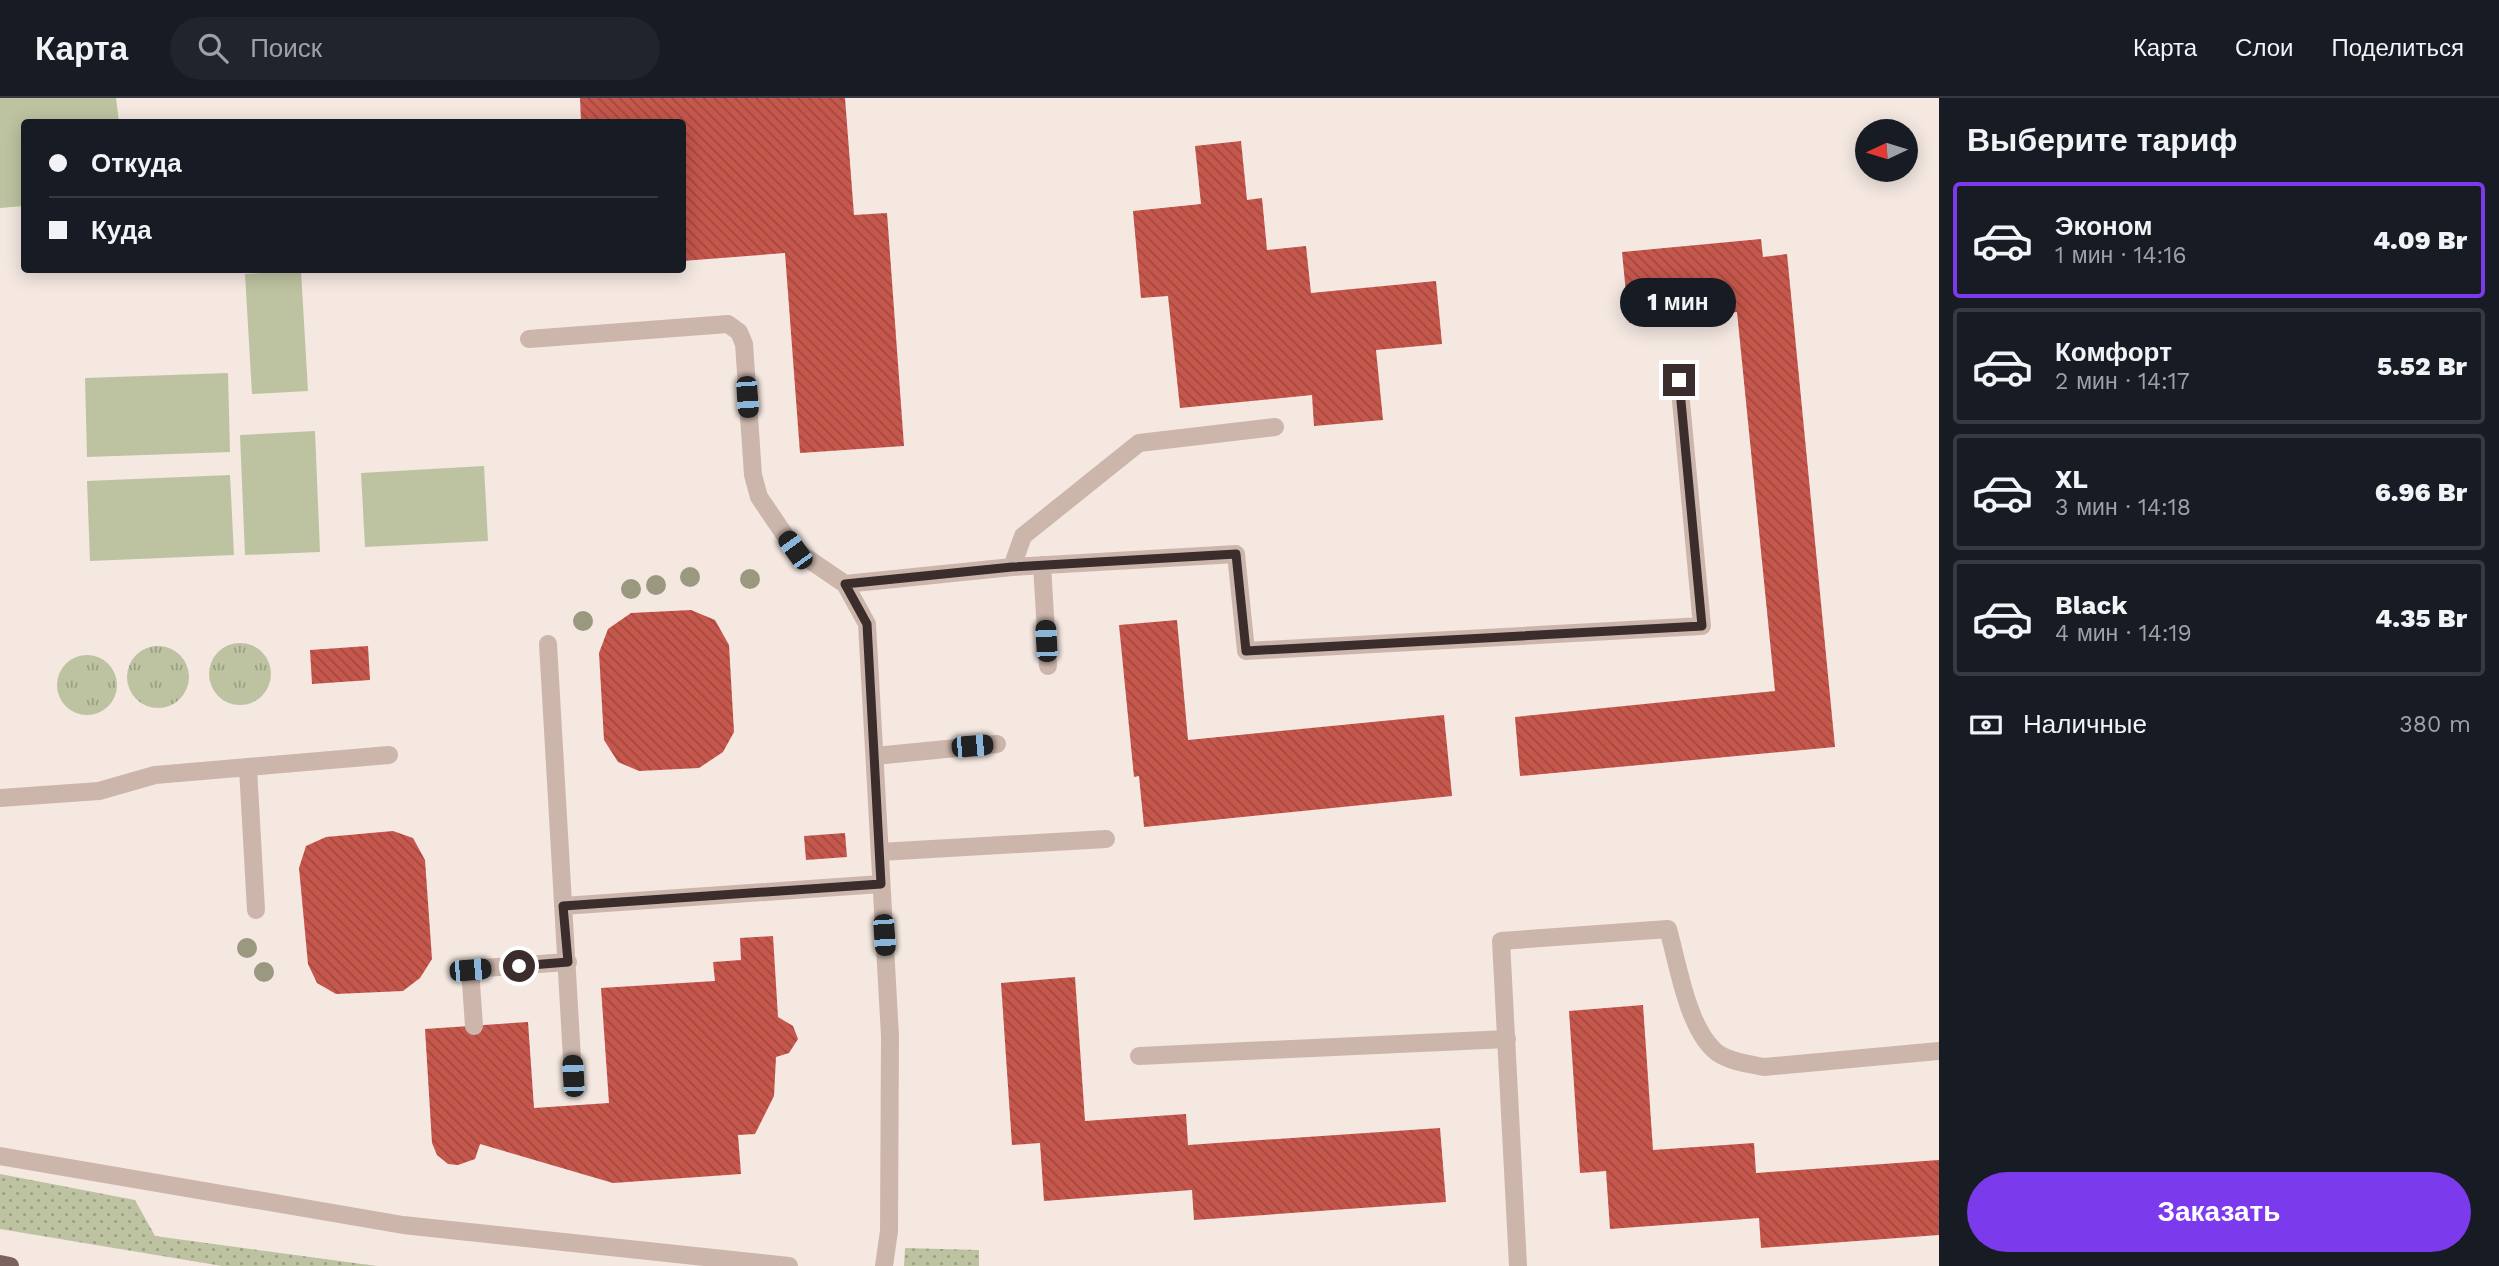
<!DOCTYPE html>
<html lang="ru">
<head>
<meta charset="utf-8">
<style>
	:root { --surface:#171b24; --page:#20242c; --text:#f1f3f6; --muted:#9ea1a6; --line:#363941; --accent:#7c3aed }
	body { margin:0; font-family:"Work Sans",sans-serif; background:var(--page); color:var(--text); height:100vh; display:flex; flex-direction:column; font-size:26px; white-space:nowrap }
	* { box-sizing:border-box; margin:0 }
	p { font-size:23px; color:var(--muted) }
	.icon { flex:none; width:38px; height:38px; fill:none; stroke:currentColor; stroke-width:2; stroke-linecap:round; stroke-linejoin:round }
	.map { position:relative; flex:1; overflow:hidden }
	.side { display:flex; flex-direction:column; background:var(--surface); width:560px }
	.side>* { flex:none }
	.hud { position:absolute; left:21px; top:21px; width:665px; height:154px; border-radius:7px; box-shadow:0 4px 18px #0003; display:grid; align-content:center; height:154px; padding:0 28px; background:var(--surface) }
	.needle { width:46px; rotate:266deg }
	.controls { position:absolute; left:1855px; top:21px; display:grid; gap:14px }
	.controls a { display:grid; place-items:center; width:63px; height:63px; border-radius:50%; background:var(--surface); box-shadow:0 4px 18px #0003; font-size:35px }
	.end { position:absolute; width:32px; height:32px; margin:-16px; border:9px solid #3a2d2b; background:#fff; box-shadow:0 0 0 4px #fff }
	.from { border-radius:50% }
	.bubble { position:absolute; height:49px; border-radius:24px; background:var(--surface); box-shadow:0 4px 18px #0003; font-size:23px; font-weight:800; line-height:49px; text-align:center }
	.car { position:absolute; width:21px; height:42px; margin:-21px -10px; border-radius:9px; box-shadow:0 0 5px 2px #0007; background:linear-gradient(#222 24%,#8ab4d8 0 40%,#222 0 76%,#8ab4d8 0 86%,#222 0) }
	.hud b { display:flex; align-items:center; gap:24px; height:66px; font-size:26px }
	.hud b+b { border-top:2px solid var(--line) }
	.hud i { width:18px; height:18px; background:var(--text) }
	ul { padding:0; list-style:none }
	li { display:flex; align-items:center; gap:21px; height:116px; margin:0 14px 10px; padding:0 14px; border:4px solid var(--line); border-radius:7px }
	li div { flex:1 }
	li b { display:block; font-size:26px }
	li em { font-style:normal; font-weight:800 }
	li.active { border-color:var(--accent) }
	li>.icon { width:63px; height:63px; stroke-width:1.5 }
	h2 { padding:0 28px; font-size:32px; line-height:84px }
	.pay { display:flex; align-items:center; gap:18px; height:77px; padding:0 28px; font-size:26px }
	.pay p { margin-inline-start:auto }
	.action { display:flex; gap:14px; margin-top:auto; padding:14px 28px }
	.action a { flex:1; height:80px; border-radius:42px; background:var(--accent); color:#fff; font-size:28px; font-weight:800; line-height:80px; text-align:center }
	header { display:flex; align-items:center; gap:42px; box-sizing:border-box; height:98px; padding:0 35px; background:var(--surface); border-bottom:2px solid var(--line) }
	header strong { font-size:33px }
	nav { display:flex; gap:38px; margin-inline-start:auto; font-size:24px }
	.search { width:490px; height:63px; background:var(--page); display:flex; align-items:center; gap:18px; box-sizing:border-box; padding:0 24px; border-radius:38px; color:var(--muted); font-size:26px }
	main { display:flex; flex:1; min-height:0 }
	.map>svg:first-child { display:block }
	.grass { fill:url(#grass-dots) }
	.park { fill:url(#park-tufts) }
	.pitch { fill:#bdc3a0 }
	.building { fill:url(#building-back-hatch) }
	.lines { fill:none; stroke-linecap:round; stroke-linejoin:round }
	.minor { stroke:#ccb6ac; stroke-width:18 }
	.major { stroke:#7c625c; stroke-width:18 }
	.tree { fill:#9a997f }
	.route { stroke:#3a2d2b; stroke-width:9 }
</style>
</head>
<body>
<header>
<strong>Карта</strong>
<div class="search"><svg class="icon" aria-label="search" viewBox="0 0 24 24"><circle cx="10" cy="10" r="6"/><path d="M15 15l6 6"/></svg>Поиск</div>
<nav><a>Карта</a><a>Слои</a><a>Поделиться</a></nav>
</header>
<main>
<div class="map">
<svg width="1939" height="1168" viewBox="0 0 1939 1168">
	<defs>
		<pattern id="grass-dots" width="8" height="8" patternUnits="userSpaceOnUse" patternTransform="scale(1.75)"><rect width="8" height="8" fill="#bdc3a0"/><path d="M2 2h.1M6 6h.1" fill="none" stroke="#9b9f83" stroke-width="1.8" stroke-linecap="round"/></pattern>
		<pattern id="park-tufts" width="24" height="20" patternUnits="userSpaceOnUse" patternTransform="scale(1.75)"><rect width="24" height="20" fill="#bdc3a0"/><path d="M3 7l-1-3M5 7V3M7 7l1-3M15 17l-1-3M17 17v-4M19 17l1-3" fill="none" stroke="#9b9f83"/></pattern>
		<pattern id="building-back-hatch" width="6" height="6" patternUnits="userSpaceOnUse" patternTransform="scale(1.75)"><rect width="6" height="6" fill="#c6574c"/><path d="M-1 5l2 2M0 0l6 6M5-1l2 2" fill="none" stroke="#a2483f"/></pattern>
	</defs>
	<rect width="100%" height="100%" fill="#f4e8e1"/>
	<!-- grass -->
	<path class="grass" d="M0,1076l135,26 20,36 222,30h-155l-222,-37z
		M905,1150l74,2v16h-75z"/>
	<!-- park -->
	<path class="park" d="M209 576a31 31 0 1 1 62 0a31 31 0 1 1-62 0Z
		M127 579a31 31 0 1 1 62 0a31 31 0 1 1-62 0Z
		M57 587a30 30 0 1 1 60 0a30 30 0 1 1-60 0Z"/>
	<!-- pitch -->
	<path class="pitch" d="M0,0h116l3,24h-95v84l-24,2z
		M301,173l7,120 -56,3 -7,-120z
		M228,275l2,79 -143,5 -2,-79z
		M315,333l5,121 -75,3 -5,-120z
		M484,368l4,75 -123,6 -4,-74z
		M230,377l4,80 -144,6 -3,-80z"/>
	<!-- building -->
	<path class="building" d="M580,0h265l9,117 33,-2 17,233 -104,7 -15,-200 -103,8v-139h-101z
		M1241,43l6,59 15,-2 5,52 39,-4 5,47 125,-12 6,63 -66,6 7,70 -69,6 -2,-31 -132,13 -12,-112 -27,2 -8,-87 68,-7 -6,-58z
		M1761,141l2,18 24,-3 48,493 -315,29 -5,-59 260,-26 -38,-379 -108,11 -7,-71z
		M691,512l24,10 14,25 5,87 -11,20 -24,16 -60,3 -21,-9 -14,-22 -5,-87 9,-24 23,-16z
		M1177,522l11,120 256,-25 8,81 -308,31 -5,-51 -5,1 -15,-152z
		M368,548l2,34 -58,4 -2,-34z
		M393,733l20,7 12,22 7,99 -12,19 -17,13 -67,3 -19,-11 -9,-19 -9,-96 7,-22 20,-9z
		M845,735l2,24 -41,3 -2,-24z
		M773,838l5,81 15,9 5,13 -9,14 -13,4 -2,39 -19,38 -17,1 3,39 -128,9 -133,-39 -5,15 -17,6 -10,-1 -11,-9 -5,-12 -7,-114 103,-7 6,86 75,-5 -8,-115 114,-7 -2,-19 28,-2 -1,-22z
		M1075,879l10,144 101,-7 2,31 252,-17 6,74 -252,18 -2,-30 -148,11 -4,-58 -28,2 -11,-162z
		M1643,907l10,145 101,-7 2,30 183,-13v75l-178,13 -2,-30 -149,11 -4,-58 -26,2 -11,-162z"/>
	<g class="lines">
		<!-- minor -->
		<path class="minor" d="M529,241l199,-15 11,8 5,12 9,131 6,22 36,53 50,34 22,40 23,412 -1,195 -5,35
			M1042,467l6,101
			M1012,469l11,-31 116,-93 136,-16
			M845,486l167,-17 224,-13 10,97 456,-25 -23,-246
			M548,546l25,432
			M875,658l122,-12
			M248,670l8,142
			M0,700l99,-7 56,-16 234,-20
			M880,754l226,-13
			M563,808l318,-22
			M474,928l-4,-57 98,-7
			M1139,958l368,-17
			M0,1058l403,69 386,41
			M1518,1168l-17,-325 167,-12c10,35 19,96 46,121 11,11 35,14 50,17l175,-16"/>
		<!-- major -->
		<path class="major" d="M0,1166l10,2"/>
	</g>
	<!-- trees -->
	<g class="tree">
		<circle cx="690" cy="479" r="10"/>
		<circle cx="750" cy="481" r="10"/>
		<circle cx="656" cy="487" r="10"/>
		<circle cx="631" cy="491" r="10"/>
		<circle cx="583" cy="523" r="10"/>
		<circle cx="247" cy="850" r="10"/>
		<circle cx="264" cy="874" r="10"/>
	</g>
	<g class="lines">
		<!-- route -->
		<path class="route" d="M519,868l49,-4 -5,-56 318,-22 -14,-260 -22,-40 167,-17 224,-13 10,97 456,-25 -23,-246"/>
	</g>
</svg>
<div class="controls">
<a><svg class="needle" viewBox="-14 -14 28 28"><path d="M0-13l5 13h-10z" fill="#e53935"/><path d="M0 13l5-13h-10z" fill="#9ea1a6"/></svg></a>
</div>
<i class="end from" style="left:519px;top:868px"></i>
<i class="end" style="left:1679px;top:282px"></i>
<div class="bubble" style="left:1620px;top:180px;width:116px">1 мин</div>
<i class="car" style="left:747px;top:299px;rotate:176deg"></i>
<i class="car" style="left:795px;top:452px;rotate:324deg"></i>
<i class="car" style="left:1046px;top:543px;rotate:357deg"></i>
<i class="car" style="left:972px;top:648px;rotate:85deg"></i>
<i class="car" style="left:884px;top:837px;rotate:176deg"></i>
<i class="car" style="left:470px;top:872px;rotate:85deg"></i>
<i class="car" style="left:573px;top:978px;rotate:357deg"></i>
<div class="hud">
<b><i class="from"></i>Откуда</b>
<b><i></i>Куда</b>
</div>
</div>
<section class="side">
<h2>Выберите тариф</h2>
<ul>
<li class="active"><svg class="icon" aria-label="car" viewBox="0 0 24 24"><path d="M5 17H2v-5l4-1 3-4h7l3 4 3 1v5h-3M9 17h6M6 11h13"/><circle cx="7" cy="17" r="2"/><circle cx="17" cy="17" r="2"/></svg><div><b>Эконом</b><p>1 мин · 14:16</p></div><em>4.09 Br</em></li>
<li><svg class="icon" aria-label="car" viewBox="0 0 24 24"><path d="M5 17H2v-5l4-1 3-4h7l3 4 3 1v5h-3M9 17h6M6 11h13"/><circle cx="7" cy="17" r="2"/><circle cx="17" cy="17" r="2"/></svg><div><b>Комфорт</b><p>2 мин · 14:17</p></div><em>5.52 Br</em></li>
<li><svg class="icon" aria-label="car" viewBox="0 0 24 24"><path d="M5 17H2v-5l4-1 3-4h7l3 4 3 1v5h-3M9 17h6M6 11h13"/><circle cx="7" cy="17" r="2"/><circle cx="17" cy="17" r="2"/></svg><div><b>XL</b><p>3 мин · 14:18</p></div><em>6.96 Br</em></li>
<li><svg class="icon" aria-label="car" viewBox="0 0 24 24"><path d="M5 17H2v-5l4-1 3-4h7l3 4 3 1v5h-3M9 17h6M6 11h13"/><circle cx="7" cy="17" r="2"/><circle cx="17" cy="17" r="2"/></svg><div><b>Black</b><p>4 мин · 14:19</p></div><em>4.35 Br</em></li>
</ul>
<div class="pay"><svg class="icon" aria-label="cash" viewBox="0 0 24 24"><path d="M3 7h18v10H3z"/><circle cx="12" cy="12" r="2"/></svg>Наличные<p>380 m</p></div>
<div class="action"><a>Заказать</a></div>
</section>
</main>
</body>
</html>
